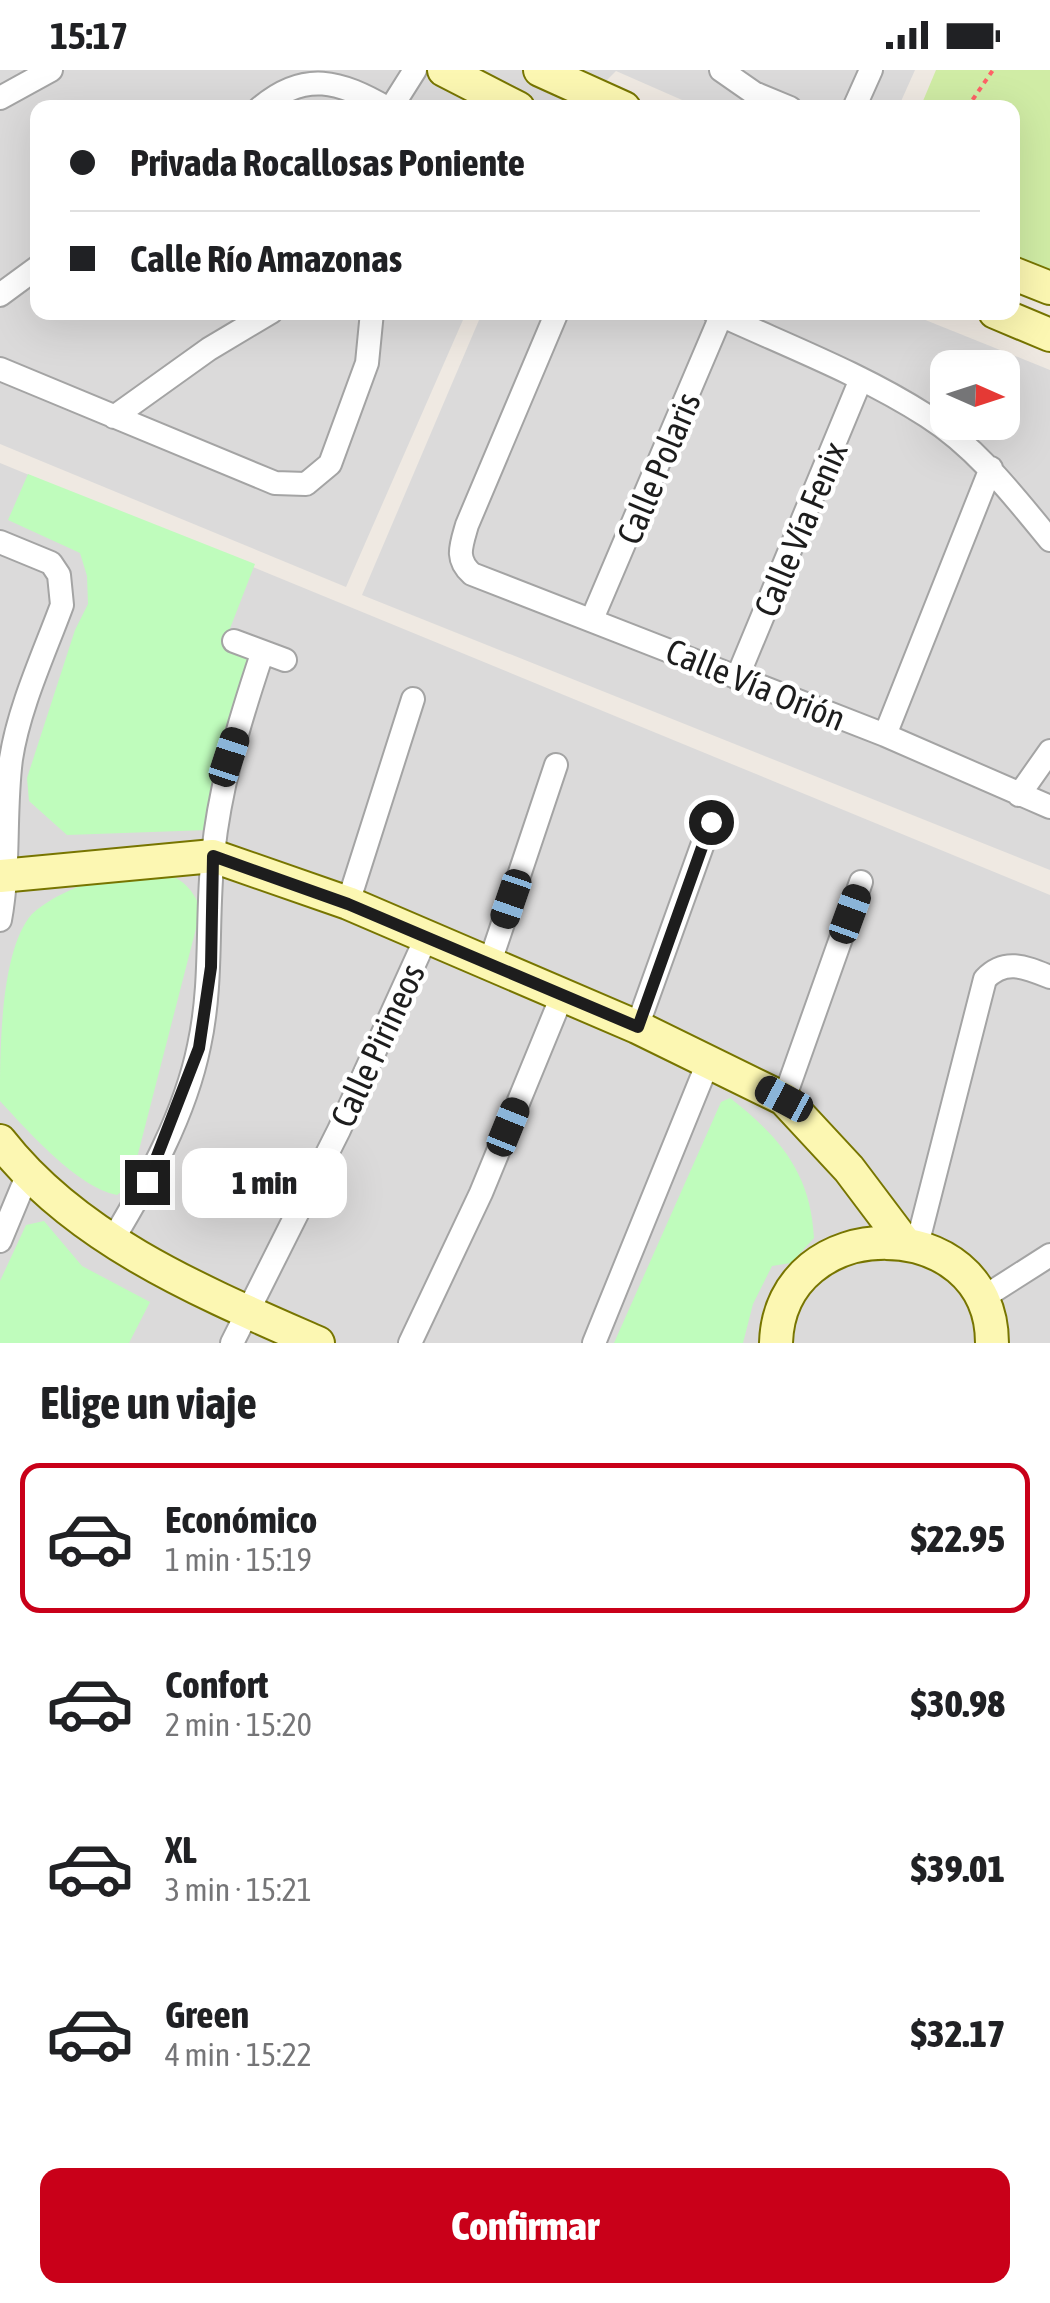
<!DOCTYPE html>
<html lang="es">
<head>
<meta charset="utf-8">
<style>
	:root { --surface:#fff; --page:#f2f2f2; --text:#202124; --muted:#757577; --line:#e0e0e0; --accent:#c90019 }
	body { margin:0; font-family:"Asap Condensed",sans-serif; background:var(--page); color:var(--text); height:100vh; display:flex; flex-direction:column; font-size:38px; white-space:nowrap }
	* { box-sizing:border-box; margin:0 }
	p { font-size:32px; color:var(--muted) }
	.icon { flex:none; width:55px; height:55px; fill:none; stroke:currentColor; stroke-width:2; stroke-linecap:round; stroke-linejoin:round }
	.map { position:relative; height:1273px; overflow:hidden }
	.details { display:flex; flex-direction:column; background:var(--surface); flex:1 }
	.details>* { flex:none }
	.guide { position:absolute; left:30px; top:30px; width:990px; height:220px; border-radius:20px; box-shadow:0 10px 40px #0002; display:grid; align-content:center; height:220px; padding:0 40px; background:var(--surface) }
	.needle { width:65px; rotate:93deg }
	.fabs { position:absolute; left:930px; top:280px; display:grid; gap:20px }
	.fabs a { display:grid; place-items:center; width:90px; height:90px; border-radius:20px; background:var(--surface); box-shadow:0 10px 40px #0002; font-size:50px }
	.end { position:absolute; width:45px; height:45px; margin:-22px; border:12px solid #1d1d1d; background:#fff; box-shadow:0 0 0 5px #fff }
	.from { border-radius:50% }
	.bubble { position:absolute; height:70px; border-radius:20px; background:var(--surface); box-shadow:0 10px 40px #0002; font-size:32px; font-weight:800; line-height:70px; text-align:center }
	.car { position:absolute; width:30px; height:60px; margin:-30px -15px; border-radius:12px; box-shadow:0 0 8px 2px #0007; background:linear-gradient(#222 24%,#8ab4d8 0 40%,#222 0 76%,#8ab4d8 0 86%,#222 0) }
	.guide b { display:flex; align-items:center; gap:35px; height:95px; font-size:38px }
	.guide b+b { border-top:2px solid var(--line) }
	.guide i { width:25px; height:25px; background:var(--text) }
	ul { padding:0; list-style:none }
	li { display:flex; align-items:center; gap:30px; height:150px; margin:0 20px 15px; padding:0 20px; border:5px solid transparent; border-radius:20px }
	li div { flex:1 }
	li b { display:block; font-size:38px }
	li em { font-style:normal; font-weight:800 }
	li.selected { border-color:var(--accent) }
	li>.icon { width:90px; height:90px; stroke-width:1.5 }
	h2 { padding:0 40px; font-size:45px; line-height:120px }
	.action { display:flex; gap:20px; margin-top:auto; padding:20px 40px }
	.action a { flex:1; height:115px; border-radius:20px; background:var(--accent); color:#fff; font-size:40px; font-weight:800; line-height:115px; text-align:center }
	.status { display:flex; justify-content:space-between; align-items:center; height:70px; padding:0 50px; background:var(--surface); direction:ltr }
	.status svg { height:28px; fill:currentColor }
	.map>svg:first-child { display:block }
	.residential { fill:#dbdada; fill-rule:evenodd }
	.grass { fill:#d0eca5 }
	.park { fill:#bffcbc }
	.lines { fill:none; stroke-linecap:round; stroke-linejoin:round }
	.street-casing { stroke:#a4a4a4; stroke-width:26 }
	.secondary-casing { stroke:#777500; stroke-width:36 }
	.path { stroke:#ff6266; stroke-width:4; stroke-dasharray:5 5; stroke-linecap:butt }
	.street { stroke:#fff; stroke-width:22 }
	.secondary { stroke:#fcf7b2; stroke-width:32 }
	.route { stroke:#1d1d1d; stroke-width:12 }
	.labels { text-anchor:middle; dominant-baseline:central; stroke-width:9; stroke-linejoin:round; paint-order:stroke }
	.street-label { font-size:35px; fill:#1d1d1d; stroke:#fff }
</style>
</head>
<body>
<div class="status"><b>15:17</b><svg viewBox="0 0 49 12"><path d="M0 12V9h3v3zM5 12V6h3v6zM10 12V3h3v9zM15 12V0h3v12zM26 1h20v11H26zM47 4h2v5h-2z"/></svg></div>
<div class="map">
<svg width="1050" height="1273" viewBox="0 0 1050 1273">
	<rect width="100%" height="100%" fill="#efe9e2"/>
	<!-- residential -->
	<path class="residential" d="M0,0h915l-17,38 -200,-1 -82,-36 -36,36 -542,1v204l428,1 -120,274 -346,-143z
		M482,243h426l142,57v500l-688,-275zM948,298h54v54h-54z
		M0,393l1050,432v448h-1050z"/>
	<!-- grass -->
	<path class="grass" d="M936,0h114v211l-37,-15 -1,-158h-92z"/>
	<!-- park -->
	<path class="park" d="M28,404l227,90 -31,80 35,15 -51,171 -141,5 -38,-34 -2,-23 48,-148 13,-26 -1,-28 -7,-23 -72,-33z
		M123,800c38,2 62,0 78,39l-71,276 -13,10c-40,-8 -89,-64 -117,-94 0,-50 0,-151 32,-187 26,-23 59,-32 91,-44z
		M730,1028c49,38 81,75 84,140l-23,25 -19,3 -19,38 -10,39h-129l107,-241z
		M44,1151l38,45 68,36 -21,41h-129v-62l26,-56z"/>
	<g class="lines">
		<defs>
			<path id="street" d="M721,0l33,23 36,15
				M0,28l51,-28
				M260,38c45,-38 80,-27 127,0
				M391,38l24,-38
				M854,38l17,-38
				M0,225l38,-28
				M557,242l-90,213c-6,21 -12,34 5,49l413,161 165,72
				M714,242c71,33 146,61 213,104 49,31 86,79 123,124
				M0,299l275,114 31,1 24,-20 37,-101 5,-51
				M114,347l95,-68 62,-37
				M0,472l51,21 8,12 3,30c-18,49 -43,102 -51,154 -7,54 -1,107 -11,161
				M592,549l129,-303
				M234,571l51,19
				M737,608l124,-299
				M885,665l106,-267
				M1019,725l31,-44
				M348,833l65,-204
				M489,895l67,-200
				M637,957l74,-206
				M784,1029l77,-217
				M0,1171l27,-65
				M112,1171c36,-60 73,-126 87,-195 14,-64 7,-127 14,-192 7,-69 27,-134 49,-200
				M917,1175l68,-266c20,-21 40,-12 65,-2
				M981,1229l69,-44
				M232,1273l107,-213 87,-192
				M410,1273l71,-150 81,-197
				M594,1273l115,-283"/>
			<path id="secondary" d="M444,0l74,38
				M540,0l84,38
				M1012,203l38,15
				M995,242l55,23
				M0,806l213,-20 135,47 289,124 147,72 65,70 55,73
				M0,1071c78,100 204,152 318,202
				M776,1273c4,-134 216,-133 216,0"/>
		</defs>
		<!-- street casing -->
		<use href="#street" class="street-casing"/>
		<!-- secondary casing -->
		<use href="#secondary" class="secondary-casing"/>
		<!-- path -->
		<path class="path" d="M967,38l26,-38"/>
		<!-- street -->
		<use href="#street" class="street"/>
		<!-- secondary -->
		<use href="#secondary" class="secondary"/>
	</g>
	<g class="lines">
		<!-- route -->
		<path class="route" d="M147,1112l52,-134 12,-81 2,-111 135,48 290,123 73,-205"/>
	</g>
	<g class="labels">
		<!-- street labels -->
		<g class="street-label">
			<text transform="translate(658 398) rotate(-67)">Calle Polaris</text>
			<text transform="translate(800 459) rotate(-67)">Calle Vía Fenix</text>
			<text transform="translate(756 614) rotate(22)">Calle Vía Orión</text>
			<text transform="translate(377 975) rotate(-65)">Calle Pirineos</text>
		</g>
	</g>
</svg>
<div class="fabs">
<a><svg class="needle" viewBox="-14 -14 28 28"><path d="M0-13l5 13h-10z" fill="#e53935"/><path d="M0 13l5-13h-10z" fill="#757577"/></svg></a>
</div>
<i class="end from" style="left:711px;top:752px"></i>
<i class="end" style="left:147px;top:1112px"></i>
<div class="bubble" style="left:182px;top:1078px;width:165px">1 min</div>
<i class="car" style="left:229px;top:687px;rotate:18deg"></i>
<i class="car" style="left:511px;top:829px;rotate:199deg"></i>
<i class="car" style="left:850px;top:844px;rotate:20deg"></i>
<i class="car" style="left:784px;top:1029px;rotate:298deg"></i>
<i class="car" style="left:508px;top:1057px;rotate:22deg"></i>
<div class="guide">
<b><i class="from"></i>Privada Rocallosas Poniente</b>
<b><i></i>Calle Río Amazonas</b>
</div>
</div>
<section class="details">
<h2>Elige un viaje</h2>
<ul>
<li class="selected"><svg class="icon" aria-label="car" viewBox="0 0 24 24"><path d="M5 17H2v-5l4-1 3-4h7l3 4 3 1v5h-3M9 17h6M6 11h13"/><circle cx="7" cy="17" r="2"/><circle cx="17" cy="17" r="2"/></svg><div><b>Económico</b><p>1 min · 15:19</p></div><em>$22.95</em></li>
<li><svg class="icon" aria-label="car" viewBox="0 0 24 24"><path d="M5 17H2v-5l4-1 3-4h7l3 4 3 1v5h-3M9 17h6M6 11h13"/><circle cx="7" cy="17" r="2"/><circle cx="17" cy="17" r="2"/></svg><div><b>Confort</b><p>2 min · 15:20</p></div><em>$30.98</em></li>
<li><svg class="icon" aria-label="car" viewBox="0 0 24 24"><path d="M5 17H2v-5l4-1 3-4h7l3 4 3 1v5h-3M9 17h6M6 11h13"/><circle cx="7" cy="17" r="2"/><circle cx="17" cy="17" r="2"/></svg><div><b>XL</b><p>3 min · 15:21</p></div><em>$39.01</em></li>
<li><svg class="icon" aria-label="car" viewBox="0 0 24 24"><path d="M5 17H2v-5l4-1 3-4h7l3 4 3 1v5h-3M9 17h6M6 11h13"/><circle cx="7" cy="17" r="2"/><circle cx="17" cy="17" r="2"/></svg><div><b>Green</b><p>4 min · 15:22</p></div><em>$32.17</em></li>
</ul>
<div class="action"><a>Confirmar</a></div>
</section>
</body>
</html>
